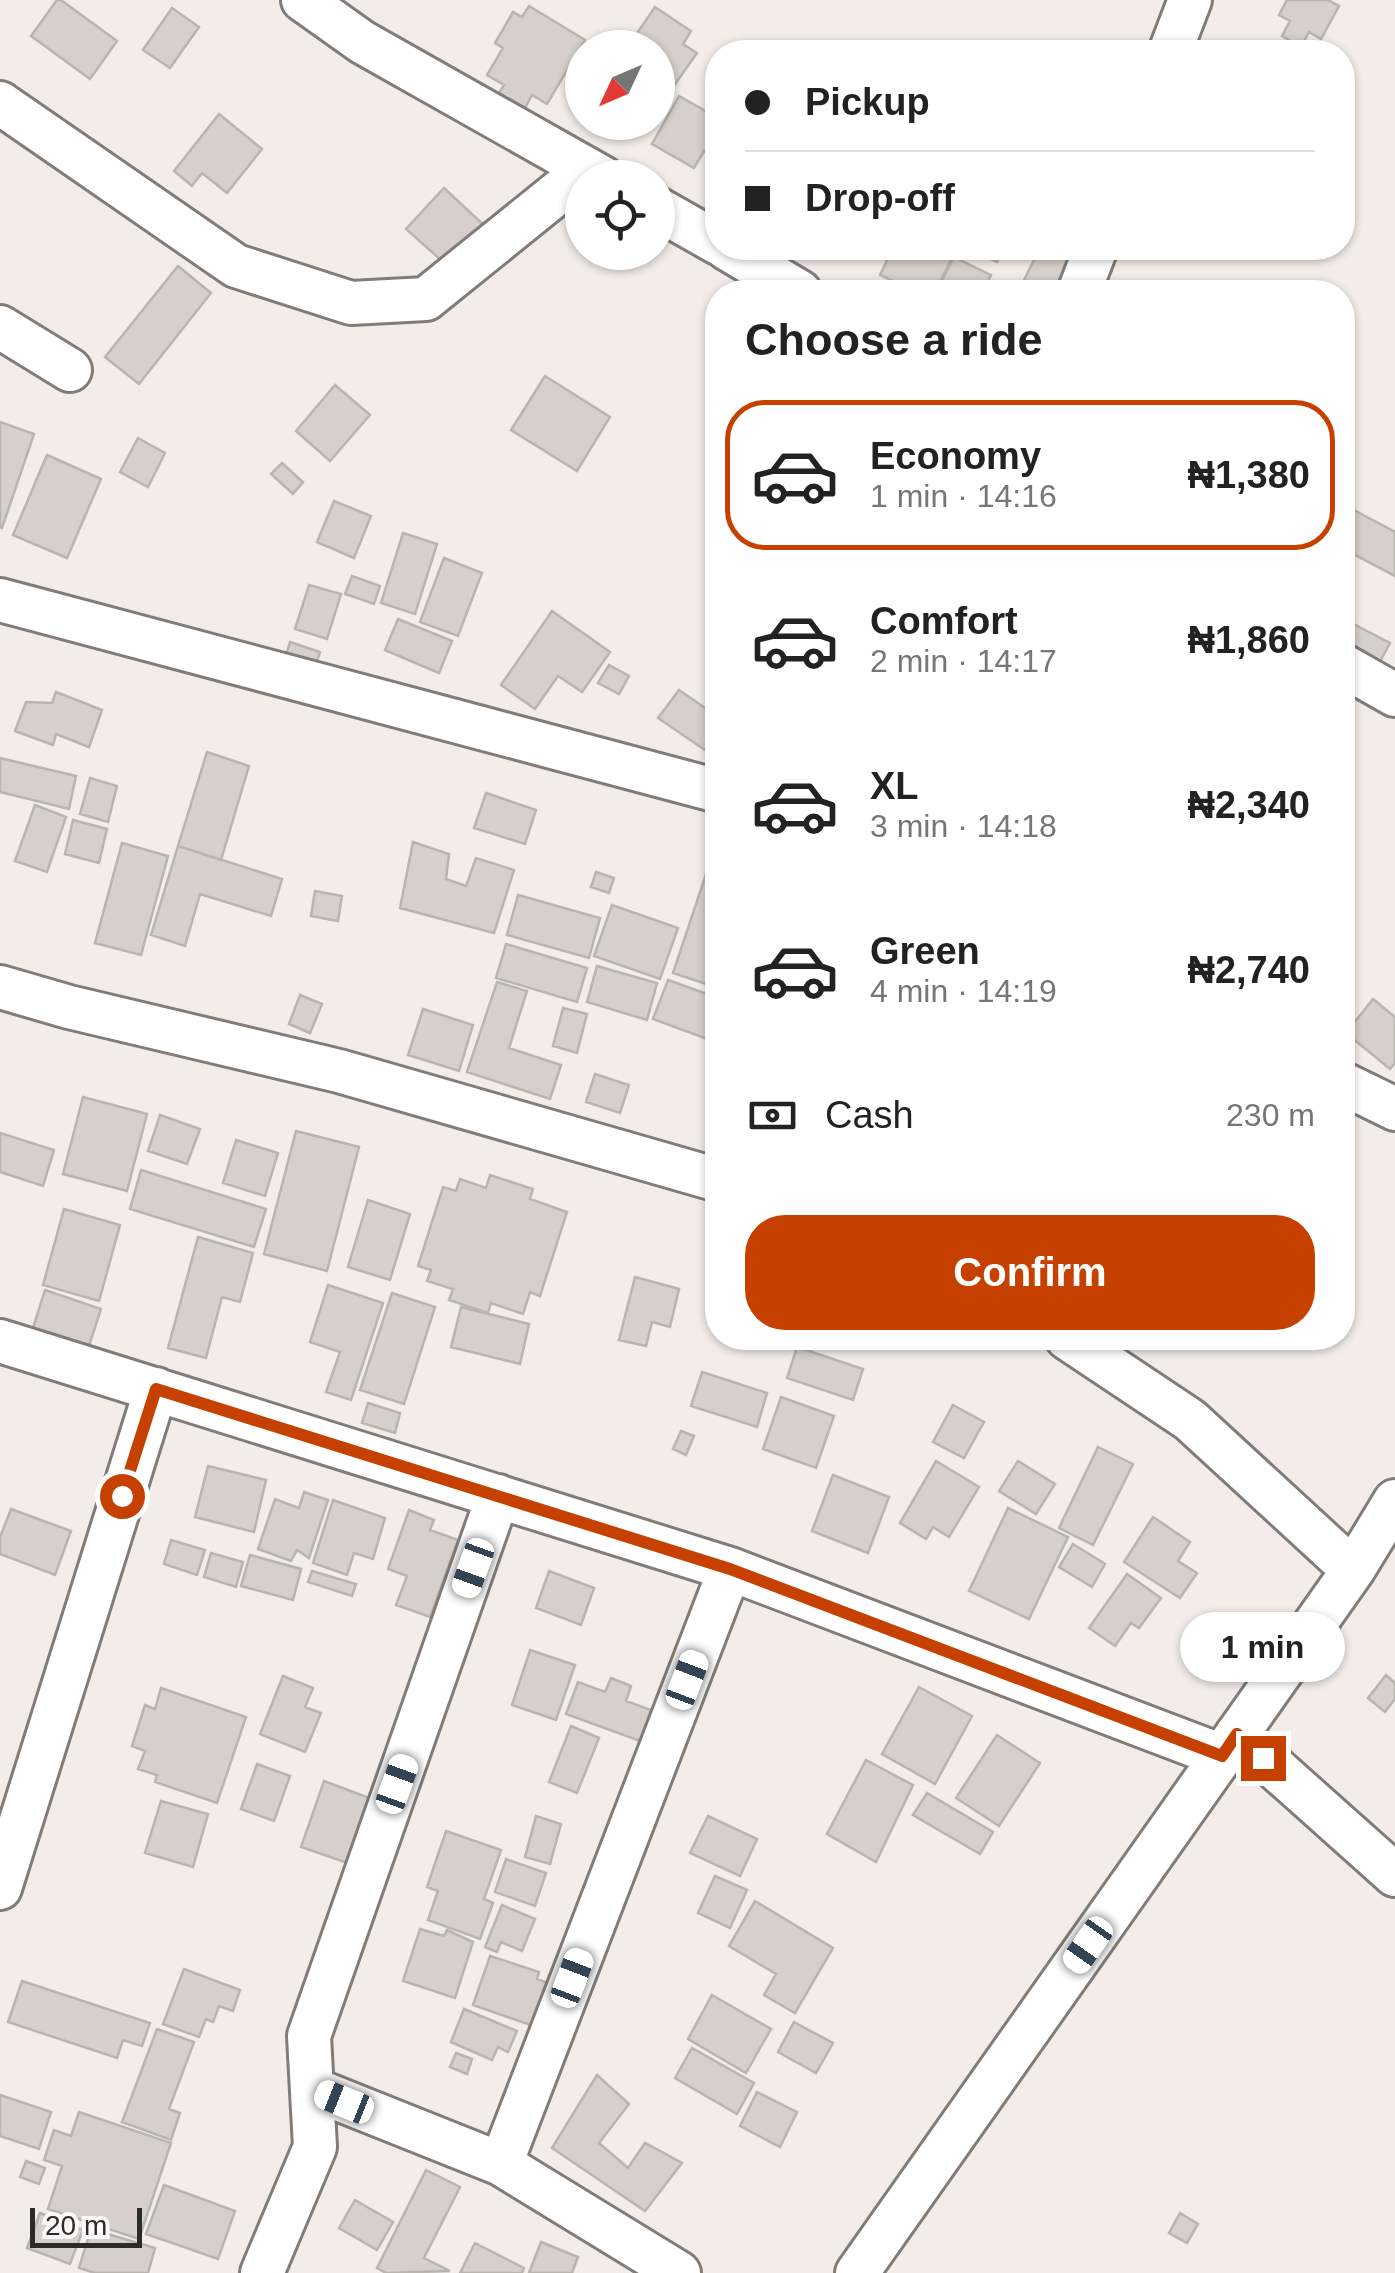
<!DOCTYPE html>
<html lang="en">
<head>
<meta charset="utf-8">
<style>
	:root { --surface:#fff; --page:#f2f2f2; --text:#222; --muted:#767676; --line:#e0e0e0; --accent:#c64000 }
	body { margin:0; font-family:Helvetica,sans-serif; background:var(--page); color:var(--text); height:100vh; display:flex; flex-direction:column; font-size:38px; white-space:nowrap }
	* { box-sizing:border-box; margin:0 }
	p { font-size:32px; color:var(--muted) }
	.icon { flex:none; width:55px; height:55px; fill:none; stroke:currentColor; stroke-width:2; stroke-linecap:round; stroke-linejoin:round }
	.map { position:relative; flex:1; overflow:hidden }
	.panel { position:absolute; left:705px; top:280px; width:650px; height:1070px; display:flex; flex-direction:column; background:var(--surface); border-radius:40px; box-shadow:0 2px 8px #0004 }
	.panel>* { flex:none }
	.banner { position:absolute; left:705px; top:40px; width:650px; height:220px; border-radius:40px; box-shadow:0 2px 8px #0004; display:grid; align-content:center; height:220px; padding:0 40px; background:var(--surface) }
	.needle { width:65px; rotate:226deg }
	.tools { position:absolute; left:565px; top:30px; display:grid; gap:20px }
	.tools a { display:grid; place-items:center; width:110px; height:110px; border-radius:50%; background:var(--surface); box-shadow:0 2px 8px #0004; font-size:50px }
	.scale { position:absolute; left:30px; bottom:25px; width:112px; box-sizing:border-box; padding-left:10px; border:5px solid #2d2b29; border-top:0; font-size:28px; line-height:35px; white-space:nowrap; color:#2d2b29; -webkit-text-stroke:8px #fefaf7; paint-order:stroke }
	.end { position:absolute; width:45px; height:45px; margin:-22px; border:12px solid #c64000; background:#fff; box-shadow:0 0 0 5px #fff }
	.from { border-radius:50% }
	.bubble { position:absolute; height:70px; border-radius:35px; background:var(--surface); box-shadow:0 2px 8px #0004; font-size:32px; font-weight:700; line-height:70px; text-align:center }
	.car { position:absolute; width:30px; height:60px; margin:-30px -15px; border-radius:12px; box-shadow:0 0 8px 2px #0007; background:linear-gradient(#fff 24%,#345 0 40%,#fff 0 76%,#345 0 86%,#fff 0) }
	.banner b { display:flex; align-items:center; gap:35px; height:95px; font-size:38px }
	.banner b+b { border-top:2px solid var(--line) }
	.banner i { width:25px; height:25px; background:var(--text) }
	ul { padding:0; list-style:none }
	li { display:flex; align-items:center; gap:30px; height:150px; margin:0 20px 15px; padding:0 20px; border:5px solid transparent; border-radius:40px }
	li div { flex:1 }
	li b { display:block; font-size:38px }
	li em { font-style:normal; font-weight:700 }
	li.current { border-color:var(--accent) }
	li>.icon { width:90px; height:90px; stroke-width:1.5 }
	h2 { padding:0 40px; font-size:45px; line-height:120px }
	.pay { display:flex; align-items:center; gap:25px; height:110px; padding:0 40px; font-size:38px }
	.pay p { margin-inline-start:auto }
	.action { display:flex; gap:20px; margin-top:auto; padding:20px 40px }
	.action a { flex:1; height:115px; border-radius:40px; background:var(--accent); color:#fff; font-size:40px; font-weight:700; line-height:115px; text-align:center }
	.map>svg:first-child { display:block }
	.building { fill:#d6cfcb; stroke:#bab4af; stroke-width:2.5 }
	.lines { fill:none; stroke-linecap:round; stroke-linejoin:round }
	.street-casing { stroke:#827c78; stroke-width:48 }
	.street { stroke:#fff; stroke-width:42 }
	.route { stroke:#c64000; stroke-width:12 }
</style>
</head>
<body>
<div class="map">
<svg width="1395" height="2273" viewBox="0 0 1395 2273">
	<rect width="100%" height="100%" fill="#f3ece8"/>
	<!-- building -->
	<path class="building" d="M57,0h4l56,41 -27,38 -59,-43z
		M1287,0h41l11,6 -18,33 -12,-7 -8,15 -19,-11 8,-15 -11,-6z
		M529,6l56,34 -38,64 -15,-9 -7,13 -26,-15 5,-8 -17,-10 16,-27 -8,-5 18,-31 9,5z
		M655,7l36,24 -8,13 14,9 -26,37 -13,-10v-32h-31z
		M172,8l27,19 -29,41 -27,-18z
		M679,96l39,22v41l-14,-8 -10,17 -42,-24z
		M219,114l43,35 -35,44 -25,-20 -10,13 -18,-15z
		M444,188l44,41 -37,40 -45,-40z
		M893,248h64l-22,44h-34l3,-6 -24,-11z
		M967,248h37l-7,14z
		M1040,248h39l-19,44h-16l-21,-10z
		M954,257l37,18 -8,17h-47z
		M178,266l33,27 -72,91 -34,-27z
		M545,376l65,41 -33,54 -66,-41z
		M335,385l35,30 -40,46 -34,-30z
		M0,422l34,12 -32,94 -2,-1z
		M138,438l27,15 -17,34 -28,-15z
		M47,455l54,24 -34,79 -54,-23z
		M282,463l21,19 -10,12 -22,-20z
		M334,501l37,15 -17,42 -37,-16z
		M1354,510l41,22v44l-53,-28v-16z
		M403,533l34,11 -22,70 -34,-11z
		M444,558l38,15 -24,63 -38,-14z
		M352,576l28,10 -6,18 -29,-10z
		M309,585l32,9 -14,45 -32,-10z
		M552,611l58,41 -28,40 -24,-16 -23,33 -34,-24z
		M1342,618l48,25 -12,22 -36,-19z
		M398,619l54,22 -13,32 -54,-23z
		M290,642l30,10 -6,19 -30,-9z
		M609,665l20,11 -10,18 -21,-11z
		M679,690l39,27v42l-60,-41z
		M56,692l46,18 -13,37 -33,-13 -3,11 -38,-14 11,-29 26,1z
		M207,752l42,14 -28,94 -43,-14z
		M0,758l76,18 -7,33 -69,-17z
		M90,778l27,8 -9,36 -28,-8z
		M486,793l50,17 -11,34 -51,-16z
		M35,805l31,12 -19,55 -32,-11z
		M73,820l34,9 -8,34 -34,-9z
		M413,842l36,12 -3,25 20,7 10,-28 38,12 -20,63 -94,-25z
		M122,843l46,13 -27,99 -46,-12z
		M178,846l104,33 -11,37 -71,-22 -15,52 -34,-11z
		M596,872l18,6 -5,15 -18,-6z
		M706,874l12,4v110l-45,-15z
		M315,891l27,5 -4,25 -27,-5z
		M518,895l82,23 -11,40 -82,-23z
		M612,905l66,23 -18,51 -66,-23z
		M506,944l81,24 -10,34 -81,-24z
		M597,966l60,17 -10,37 -60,-18z
		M668,980l50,18v45l-65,-24z
		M497,982l30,9 -18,57 52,17 -11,34 -83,-27z
		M300,995l22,9 -12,29 -21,-9z
		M1373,999l22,18v46l-5,6 -44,-36z
		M563,1008l24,6 -10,39 -24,-7z
		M423,1009l50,16 -14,46 -51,-16z
		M595,1074l34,11 -9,28 -34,-11z
		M83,1097l64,17 -20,77 -64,-17z
		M160,1115l40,14 -13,35 -39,-13z
		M296,1131l63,16 -32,124 -63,-17z
		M0,1133l54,17 -11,36 -43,-14z
		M236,1140l42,13 -13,43 -42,-13z
		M141,1170l125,39 -12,38 -124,-38z
		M490,1175l43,14 -3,10 37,13 -27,84 -10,-4 -7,22 -32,-11 -3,10 -39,-13 4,-11 -26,-8 4,-11 -13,-4 25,-79 13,4 4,-12 26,9z
		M368,1200l42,14 -20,66 -42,-13z
		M64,1209l56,16 -21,76 -56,-16z
		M198,1237l55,16 -13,49 -18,-5 -16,61 -38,-10z
		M635,1277l44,12 -9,38 -18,-5 -6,24 -27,-6z
		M328,1285l55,18 -32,97 -25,-8 14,-40 -30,-10z
		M45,1290l56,19 -14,43 -56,-18z
		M392,1293l43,14 -31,97 -44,-14z
		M461,1307l68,17 -9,40 -69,-17z
		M797,1347l66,22 -10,31 -66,-22z
		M702,1372l65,21 -10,34 -66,-21z
		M781,1397l53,19 -18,52 -53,-19z
		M368,1403l32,10 -5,20 -33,-10z
		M953,1405l31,17 -20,36 -31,-16z
		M681,1431l13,5 -8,19 -13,-6z
		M1098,1447l35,17 -40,81 -34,-17z
		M936,1461l43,26 -30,50 -16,-10 -7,12 -26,-16z
		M1018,1461l37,23 -19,30 -37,-23z
		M208,1466l58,14 -12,52 -59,-15z
		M833,1475l56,22 -21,56 -56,-22z
		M304,1492l24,8 -19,58 -12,-8 -6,11 -33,-12 17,-50 24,9z
		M333,1500l52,18 -12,41 -19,-6 -7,22 -34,-12z
		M1008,1508l60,29 -39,82 -60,-28z
		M11,1509l60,22 -16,44 -55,-21v-17z
		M409,1510l25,10 -4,10 28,10 -28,77 -34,-12 11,-29 -19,-7z
		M1153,1517l37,25 -12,19 19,12 -17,25 -56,-36z
		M171,1540l34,10 -8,25 -33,-11z
		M1073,1544l32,20 -13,23 -33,-20z
		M211,1553l32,9 -7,25 -32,-10z
		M250,1555l51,14 -8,31 -52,-14z
		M312,1571l44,13 -4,12 -44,-14z
		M549,1571l45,17 -13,37 -45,-17z
		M1127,1574l34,24 -22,30 -8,-5 -16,23 -26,-18z
		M530,1650l45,15 -19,55 -44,-15z
		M1386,1675l9,8v16l-10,13 -17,-14z
		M283,1676l30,12 -8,19 16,6 -16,39 -45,-18z
		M611,1678l20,8 -5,15 33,12 -11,31 -82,-30 12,-32 27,10z
		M919,1687l53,29 -37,68 -53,-30z
		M161,1688l85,29 -29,86 -62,-21 2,-7 -19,-6 7,-18 -13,-5 13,-41 10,4z
		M571,1726l28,12 -22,55 -28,-11z
		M997,1735l43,28 -41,63 -43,-28z
		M866,1760l47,25 -37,77 -49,-28z
		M257,1764l33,12 -16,45 -33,-12z
		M324,1781l48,18 -22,65 -49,-17z
		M927,1793l66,39 -13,22 -67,-39z
		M161,1801l47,13 -15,53 -48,-14z
		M536,1816l25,8 -11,40 -25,-7z
		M708,1816l49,23 -17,37 -50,-23z
		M446,1831l55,19 -17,49 9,4 -13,36 -52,-19 10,-29 -11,-4z
		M506,1859l40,14 -11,33 -40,-14z
		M715,1876l32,14 -17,38 -32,-15z
		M755,1901l78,47 -38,65 -31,-18 12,-21 -47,-28z
		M502,1905l33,14 -13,32 -21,-9 -4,10 -12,-5z
		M420,1929l24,7 3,-6 26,12 -18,56 -52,-17z
		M490,1956l49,16 -2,7 19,7 -14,43 -69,-24z
		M184,1969l56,21 -7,21 -14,-5 -6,16 -7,-3 -7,18 -36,-13z
		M22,1981l128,42 -8,23 -19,-6 -6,18 -109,-36z
		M712,1995l59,34 -25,44 -58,-34z
		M464,2009l53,22 -9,21 -10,-5 -6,13 -41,-18z
		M794,2022l39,21 -17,30 -38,-21z
		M157,2029l37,13 -25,67 11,4 -9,27 -49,-18z
		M692,2048l62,35 -17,31 -62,-36z
		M456,2053l16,6 -5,15 -17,-7z
		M597,2075l32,29 -30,39 29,25 17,-25 37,20 -37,48 -93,-63z
		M757,2092l40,20 -17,35 -40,-21z
		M0,2095l51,17 -12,37 -39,-13z
		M79,2112l92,31 -32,96 -91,-30 14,-43 -18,-6 10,-30 17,6z
		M26,2161l19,7 -6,16 -19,-7z
		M426,2170l34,17 -36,71 26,13 -64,2 -9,-5z
		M164,2185l71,26 -17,48 -72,-25z
		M355,2200l38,22 -16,28 -38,-22z
		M40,2213l43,17 -13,34 -43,-16z
		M1180,2213l18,11 -11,19 -18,-10z
		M91,2229l64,19 -7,25h-53l-16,-5z
		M541,2242l37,15 -6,16h-43z
		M475,2243l49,25 -2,5h-62z"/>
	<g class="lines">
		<defs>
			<path id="street" d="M303,0l59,42 241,136
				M1170,52l20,-52
				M0,103l236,163 115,37 75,-4 161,-130
				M658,209l60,34
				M726,248l74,44
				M1079,292l17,-44
				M0,327l70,43
				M0,600l718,191
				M1342,665l53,30
				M0,987l69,20 270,64 379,109
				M1342,1083l53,26
				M1067,1338l123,82 163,150
				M0,1341l730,228 -229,595
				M730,1569l492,187
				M1237,1734l158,141
				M0,1888l156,-499
				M313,2089l188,75 178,109
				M262,2273l53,-126 -6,-111 189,-540
				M857,2273l496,-703 42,-69"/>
		</defs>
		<!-- street casing -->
		<use href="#street" class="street-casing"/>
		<!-- street -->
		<use href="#street" class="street"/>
	</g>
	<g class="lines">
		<!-- route -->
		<path class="route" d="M122,1496l34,-107 574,180 492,187 15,-22 26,24"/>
	</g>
</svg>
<div class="tools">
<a><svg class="needle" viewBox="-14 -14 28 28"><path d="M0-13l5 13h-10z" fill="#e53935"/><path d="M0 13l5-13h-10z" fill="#767676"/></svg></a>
<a><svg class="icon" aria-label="locate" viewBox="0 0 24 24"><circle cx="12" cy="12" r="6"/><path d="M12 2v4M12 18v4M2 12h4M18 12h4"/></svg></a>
</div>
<div class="scale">20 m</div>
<i class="end from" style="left:122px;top:1496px"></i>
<i class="end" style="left:1263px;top:1758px"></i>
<div class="bubble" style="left:1180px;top:1612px;width:165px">1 min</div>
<i class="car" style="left:473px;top:1568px;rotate:200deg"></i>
<i class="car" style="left:687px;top:1680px;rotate:21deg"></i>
<i class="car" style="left:397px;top:1784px;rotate:20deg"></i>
<i class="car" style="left:1088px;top:1945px;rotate:215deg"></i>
<i class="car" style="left:572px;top:1978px;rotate:21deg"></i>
<i class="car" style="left:344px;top:2102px;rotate:292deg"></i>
<div class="banner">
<b><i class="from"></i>Pickup</b>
<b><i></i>Drop-off</b>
</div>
<section class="panel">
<h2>Choose a ride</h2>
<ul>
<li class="current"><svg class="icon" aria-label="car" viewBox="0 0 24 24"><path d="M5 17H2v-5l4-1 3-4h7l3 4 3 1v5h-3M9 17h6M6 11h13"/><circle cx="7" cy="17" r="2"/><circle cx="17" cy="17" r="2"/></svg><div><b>Economy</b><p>1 min · 14:16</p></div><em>₦1,380</em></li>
<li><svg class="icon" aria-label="car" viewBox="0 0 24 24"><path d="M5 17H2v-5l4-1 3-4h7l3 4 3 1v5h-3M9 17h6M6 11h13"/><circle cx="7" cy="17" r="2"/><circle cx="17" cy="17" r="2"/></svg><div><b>Comfort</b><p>2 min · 14:17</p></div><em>₦1,860</em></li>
<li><svg class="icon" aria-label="car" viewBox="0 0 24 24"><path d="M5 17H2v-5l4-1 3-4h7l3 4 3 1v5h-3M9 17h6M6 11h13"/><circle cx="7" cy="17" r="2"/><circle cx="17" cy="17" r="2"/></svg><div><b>XL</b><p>3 min · 14:18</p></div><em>₦2,340</em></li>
<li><svg class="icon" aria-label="car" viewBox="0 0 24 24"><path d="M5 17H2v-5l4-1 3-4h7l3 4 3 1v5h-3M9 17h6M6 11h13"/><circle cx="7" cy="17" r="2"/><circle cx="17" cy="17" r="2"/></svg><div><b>Green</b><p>4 min · 14:19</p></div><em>₦2,740</em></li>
</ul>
<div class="pay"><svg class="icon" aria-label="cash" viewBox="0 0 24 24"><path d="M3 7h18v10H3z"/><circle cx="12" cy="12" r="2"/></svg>Cash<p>230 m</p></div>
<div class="action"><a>Confirm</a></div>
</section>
</div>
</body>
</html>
